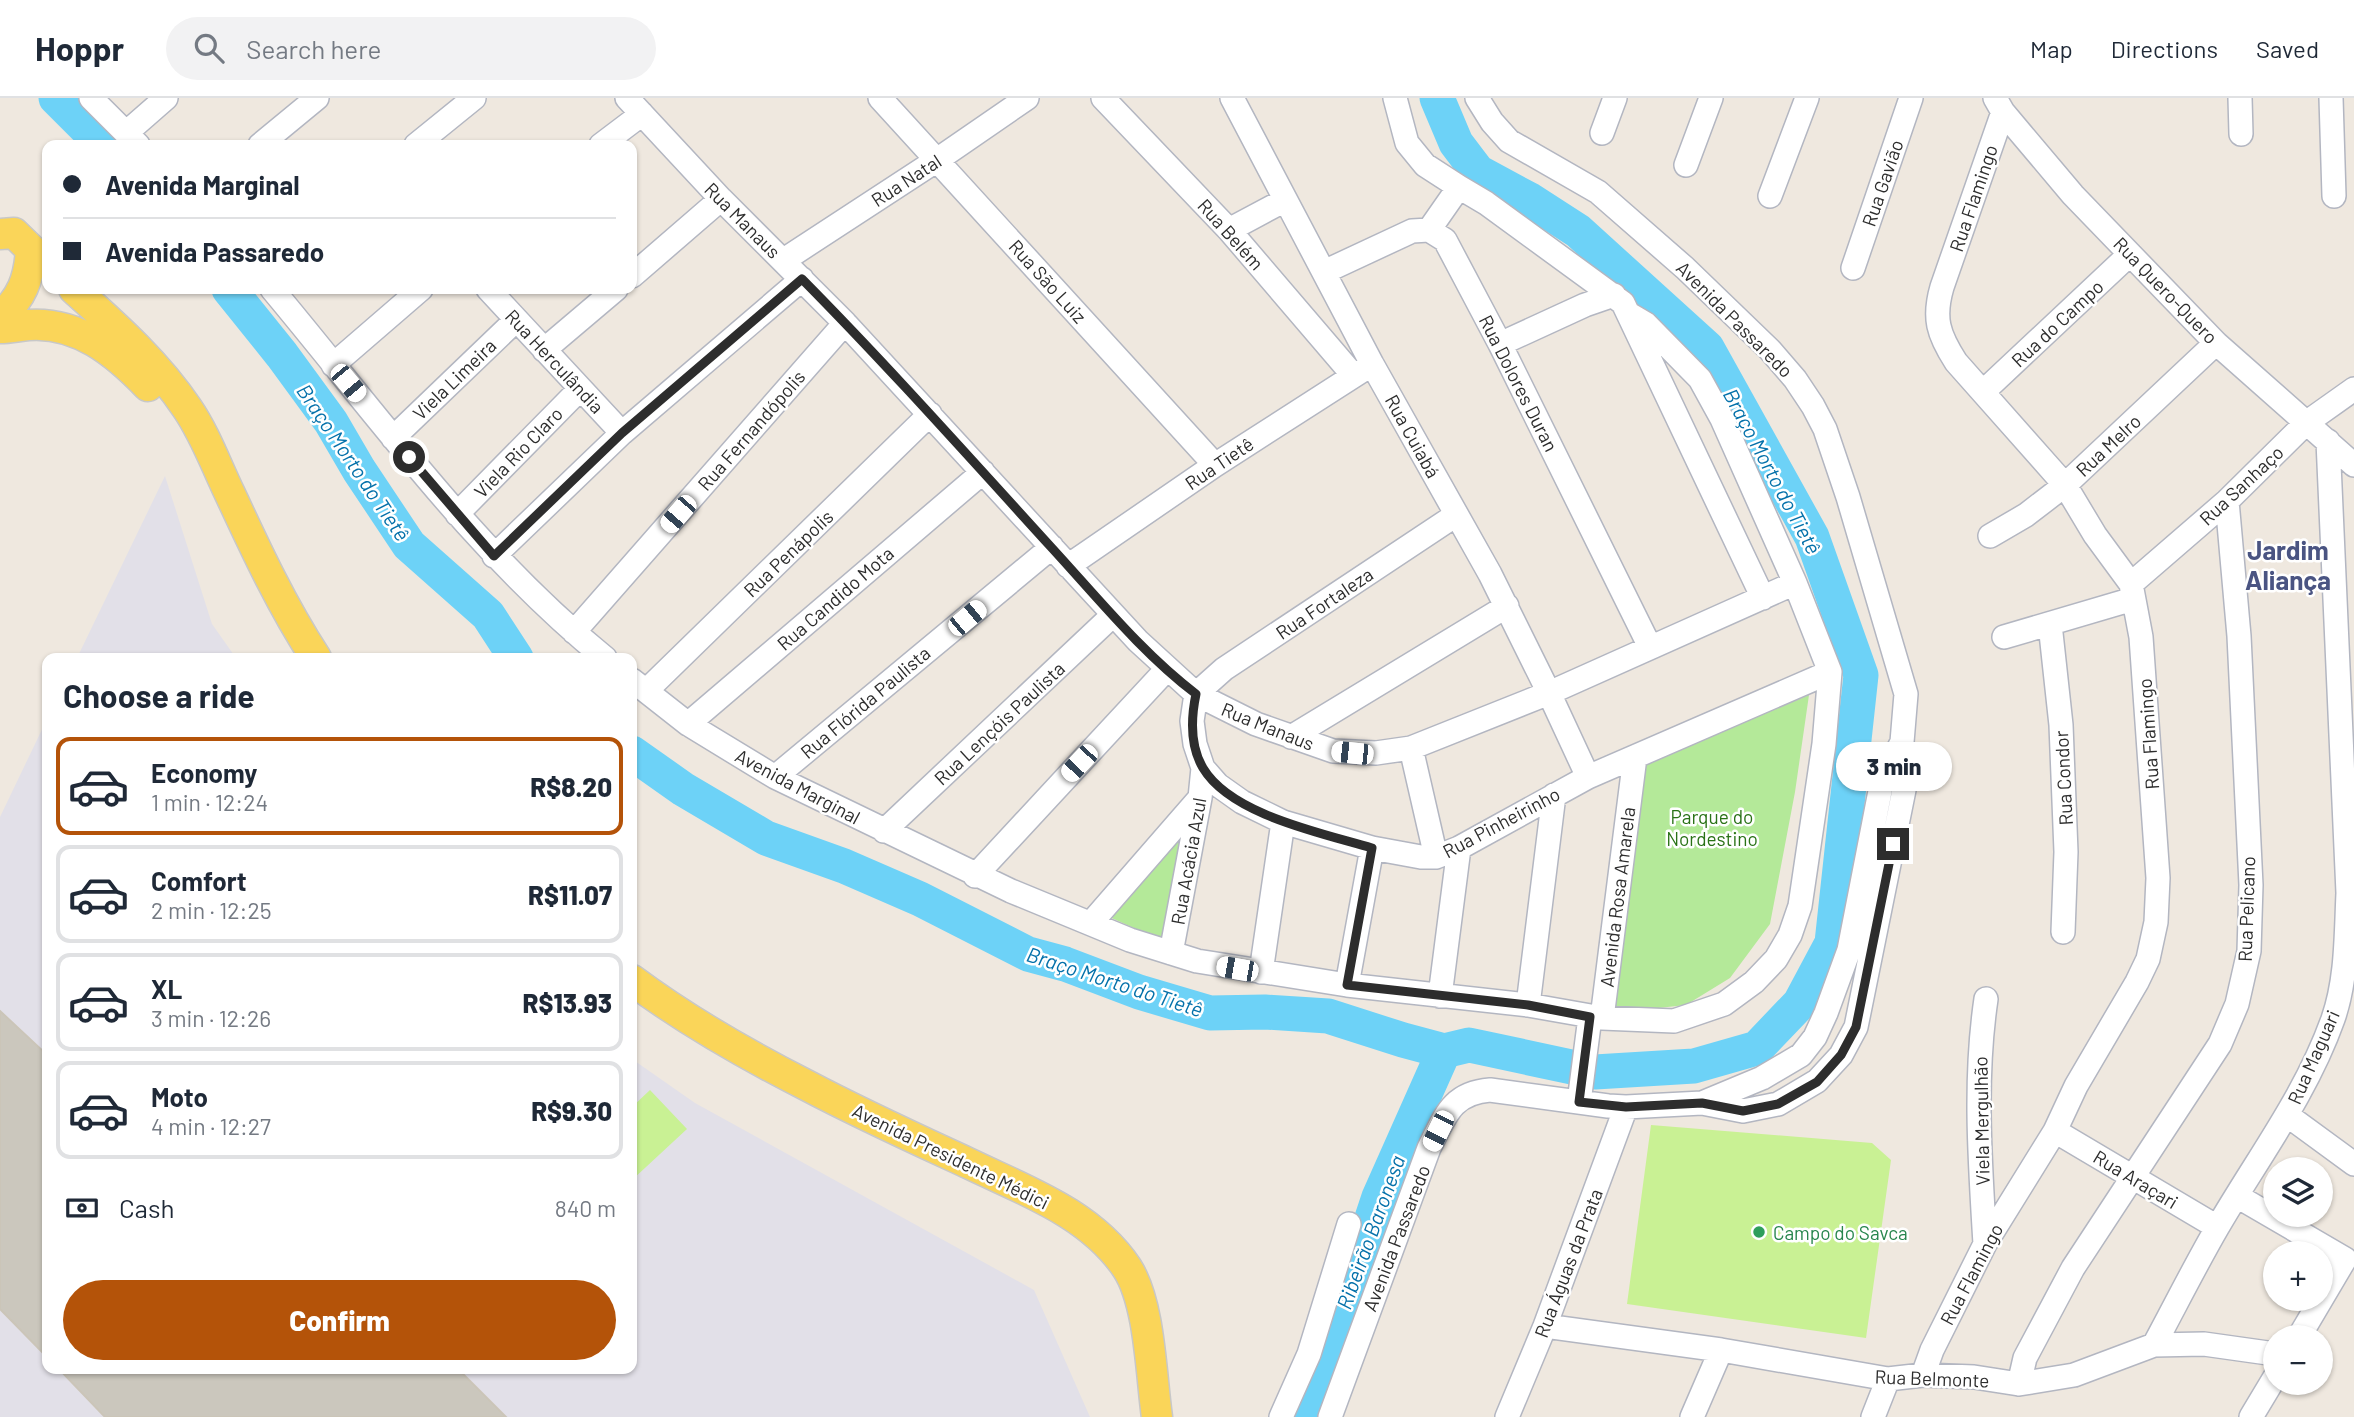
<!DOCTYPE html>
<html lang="en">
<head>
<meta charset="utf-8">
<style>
	:root { --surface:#fff; --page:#f2f2f3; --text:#1f2937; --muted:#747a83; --line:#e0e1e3; --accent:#b45309 }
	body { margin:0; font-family:Barlow,sans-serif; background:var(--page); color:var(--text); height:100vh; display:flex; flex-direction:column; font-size:26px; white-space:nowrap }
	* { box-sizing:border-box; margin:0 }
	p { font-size:23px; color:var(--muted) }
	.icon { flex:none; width:38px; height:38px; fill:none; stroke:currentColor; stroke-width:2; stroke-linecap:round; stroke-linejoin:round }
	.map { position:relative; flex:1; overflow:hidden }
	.side { position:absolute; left:42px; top:555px; width:595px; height:721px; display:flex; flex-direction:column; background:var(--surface); border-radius:14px; box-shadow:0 2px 5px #0004 }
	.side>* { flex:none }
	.guide { position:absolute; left:42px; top:42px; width:595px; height:154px; border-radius:14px; box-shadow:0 2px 5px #0004; display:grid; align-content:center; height:154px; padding:0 21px; background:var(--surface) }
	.buttons { position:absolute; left:2263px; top:1059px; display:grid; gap:14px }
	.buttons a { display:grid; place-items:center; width:70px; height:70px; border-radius:50%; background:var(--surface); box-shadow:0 2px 5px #0004; font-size:35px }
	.end { position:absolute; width:32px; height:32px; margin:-16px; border:9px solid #2d2d2d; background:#fff; box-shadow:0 0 0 4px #fff }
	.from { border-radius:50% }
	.bubble { position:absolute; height:49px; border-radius:24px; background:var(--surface); box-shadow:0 2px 5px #0004; font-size:23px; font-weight:800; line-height:49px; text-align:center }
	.car { position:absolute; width:21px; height:42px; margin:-21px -10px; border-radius:9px; box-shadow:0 0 5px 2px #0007; background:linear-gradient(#fff 24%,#345 0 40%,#fff 0 76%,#345 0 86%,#fff 0) }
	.guide b { display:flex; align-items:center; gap:24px; height:66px; font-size:26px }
	.guide b+b { border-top:2px solid var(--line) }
	.guide i { width:18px; height:18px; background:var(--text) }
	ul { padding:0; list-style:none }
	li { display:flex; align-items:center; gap:21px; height:98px; margin:0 14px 10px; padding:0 7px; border:4px solid var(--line); border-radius:14px }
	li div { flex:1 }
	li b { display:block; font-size:26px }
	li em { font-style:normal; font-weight:800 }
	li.on { border-color:var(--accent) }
	li>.icon { width:63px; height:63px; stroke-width:1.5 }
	h2 { padding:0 21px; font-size:32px; line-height:84px }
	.pay { display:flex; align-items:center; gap:18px; height:77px; padding:0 21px; font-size:26px }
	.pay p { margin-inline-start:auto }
	.primary-button { display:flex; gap:14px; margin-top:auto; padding:14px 21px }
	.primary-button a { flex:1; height:80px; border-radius:42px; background:var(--accent); color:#fff; font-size:28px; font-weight:800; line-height:80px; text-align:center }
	header { display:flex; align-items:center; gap:42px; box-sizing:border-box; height:98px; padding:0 35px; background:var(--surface); border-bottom:2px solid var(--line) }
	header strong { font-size:33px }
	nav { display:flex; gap:38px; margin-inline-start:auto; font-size:24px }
	.search { width:490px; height:63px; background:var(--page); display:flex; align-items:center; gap:18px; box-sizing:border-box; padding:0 24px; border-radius:38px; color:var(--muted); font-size:26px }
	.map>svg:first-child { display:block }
	.industrial { fill:#e2e0e8 }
	.green { fill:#b4e999 }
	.pitch { fill:#c9f194 }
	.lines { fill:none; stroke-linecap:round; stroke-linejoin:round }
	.river { stroke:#6dd2f7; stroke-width:35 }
	.building { fill:#cbc7bd; stroke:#cbc5b8; stroke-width:2 }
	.minor-casing { stroke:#b3b6c1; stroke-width:26 }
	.major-casing { stroke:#c8c8c8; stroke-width:33 }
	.minor { stroke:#fff; stroke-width:23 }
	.major { stroke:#fad559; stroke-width:30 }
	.route { stroke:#2d2d2d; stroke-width:9 }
	.leisure-dot { fill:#2e9e5b; stroke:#fff; stroke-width:2.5 }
	.labels { text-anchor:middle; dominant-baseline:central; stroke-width:5; stroke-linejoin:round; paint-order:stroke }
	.street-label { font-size:19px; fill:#2d2d2d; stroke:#fff }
	.park-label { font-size:19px; fill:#297216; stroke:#fff }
	.leisure-label { font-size:19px; fill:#27864d; stroke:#fff; text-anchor:start }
	.water-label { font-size:21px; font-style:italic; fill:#0471aa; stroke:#fff }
	.district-label { font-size:26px; font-weight:bold; fill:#4a5482; stroke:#fff }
</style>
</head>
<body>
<header>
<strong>Hoppr</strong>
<div class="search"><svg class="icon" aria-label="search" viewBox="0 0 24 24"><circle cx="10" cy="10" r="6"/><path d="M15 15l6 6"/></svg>Search here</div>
<nav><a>Map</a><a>Directions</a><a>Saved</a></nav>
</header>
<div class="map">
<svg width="2354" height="1319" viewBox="0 0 2354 1319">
	<rect width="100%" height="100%" fill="#efe8df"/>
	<!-- industrial -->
	<path class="industrial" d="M165,378l47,148 24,34h-159z
		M47,621v649h585v-309l63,44 339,187 56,127h-1090v-600z"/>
	<!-- green -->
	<path class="green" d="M1809,597l-14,97 -25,132 -40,54 -44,27 -55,6 -18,-5 32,-242z
		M1192,718l-29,125 -56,-25z"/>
	<!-- pitch -->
	<path class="pitch" d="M650,992l37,39 -55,51v-73z
		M1651,1027l221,18 19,17 -25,178 -239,-34z"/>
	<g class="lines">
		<!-- river -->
		<path class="river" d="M56,0l47,47
			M229,191l53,66 49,67 28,48 50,75 79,70 28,43
			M632,655l51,36 83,49 78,28 76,33 108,55 37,10 74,28 71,21 55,-1 63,4 75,24 41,11 25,-6 126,27 99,-6 63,-18 43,-45 32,-60 29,-268 -49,-138 -105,-189 -129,-117 -48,-31 -52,-28 -22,-29 -19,-45
			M1306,1319l73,-220 65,-146"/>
	</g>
	<!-- building -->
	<path class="building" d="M0,913l47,44v302l-47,-48z
		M58,1270h399l49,49h-401z"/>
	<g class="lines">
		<defs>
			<path id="minor" d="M91,0l47,47
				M627,0l94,101 124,124 293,318 58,53 60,30 77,27 43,2 35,-5 138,-55 246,-110
				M880,0l335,367
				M1103,0l126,132 124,145
				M1232,0l140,266 118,210 59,119 39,84
				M1395,0l12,45 18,22 34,22
				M1995,0l8,14 70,83 143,148 138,122
				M2240,0l1,36
				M2331,0l3,98
				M126,35l40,-35
				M1602,35l13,-35
				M260,47l57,-47
				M416,47l58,-47
				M601,47l41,-31
				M1686,67l25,-67
				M1770,98l37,-98
				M1229,132l56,-30
				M1429,132l30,-43 27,16 137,100 140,295
				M784,162l153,-100 90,-62
				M1853,170l58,-170
				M1324,174l88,-41 17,-1 16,10 55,104 150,303
				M632,178l89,-77
				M272,191c107,128 203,263 333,369
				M488,191l134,144
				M1500,246l85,-39 29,-10
				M544,252l72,-61
				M333,267l88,-76
				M1984,293l146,-137
				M393,340l123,-118
				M457,416l123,-125
				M1456,417l-232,154 -28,25 -4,27 3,23 8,24 15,17 24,17 41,20 89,26 49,9h15l23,-9 129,-71 242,-105
				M1990,438l36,-21 39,-30 151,-142
				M494,458l128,-123 180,-154
				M1068,468l147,-101 151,-97
				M2131,486l96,-83 79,-78 48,-34
				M2050,526l11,101 5,127 -3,80
				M574,534l271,-309
				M2004,539l129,-38
				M632,582l56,44 87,53 236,114 119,49 67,21 150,24 181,20 74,13 72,3 50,-17 30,-22 22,-23 14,-24 10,-29 24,-162 6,-72 -35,-89 -73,-164 -22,-40 -54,-55 -17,-10
				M646,593l284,-277
				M688,626l295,-252
				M1291,639l216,-131
				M1411,650l25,109
				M775,679l277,-230
				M884,733l229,-216
				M975,778l192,-207
				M1091,825l107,-123
				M1171,855l29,-155 3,-30
				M1261,874l22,-150
				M1347,887l25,-137
				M1440,898l19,-148
				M1528,907l26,-210
				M1602,920l33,-261
				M1579,1004l11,-85
				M1702,1005l60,-25 39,-23 14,-18 11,-24 23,-63 33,-169 20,-39
				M2287,1017l67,49
				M2055,1033l162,96
				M2237,1098l108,63 -46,78
				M1985,1146c-5,-82 -11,-164 1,-245
				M1545,1228l176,24 167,29 35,-4 51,2 45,7 55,-9 80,-30 50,-1 71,10
				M2154,1247c21,-39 41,-79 63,-117 40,-69 89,-133 116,-209 14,-40 13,-84 15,-126l-20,-452
				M1923,1277l9,-25 53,-106 70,-113 21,-45 61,-104 11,-23 8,-37 2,-44 -17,-241 -10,-53 -36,-49 -30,-50 -109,-123c-18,-28 -23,-44 -14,-75l61,-175
				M2019,1286l6,-26 48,-90 147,-224 17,-40 12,-53 2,-66 -12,-249 -12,-135
				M1281,1319l28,-63 40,-130
				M1330,1319l99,-269c16,-31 22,-55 61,-58l118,16 18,1 76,-4 41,8 35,-7 39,-23 24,-26 15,-28 48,-237 1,-14 -3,-34 4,-48 -58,-197 -23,-68 -12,-23 -18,-27 -25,-29 -85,-82 -87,-76 -89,-51 -17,-19 -15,-24
				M1507,1319l38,-91 81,-219
				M1692,1319l29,-67
				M1873,1319l15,-38
				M2251,1319l24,-40"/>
			<path id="major" d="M0,136l14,-1 30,29
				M74,191c41,37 82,73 113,119 18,26 29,57 43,86 26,56 52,112 86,164
				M0,219c22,-19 29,-38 31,-67
				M0,230c10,0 18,-2 28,-3 50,-4 88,28 120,61
				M632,882c55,41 115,75 176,106 53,28 108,53 162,78 56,27 121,50 157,104 23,35 24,107 30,149"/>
		</defs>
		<!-- minor casing -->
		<use href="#minor" class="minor-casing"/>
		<!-- major casing -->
		<use href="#major" class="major-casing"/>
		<!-- minor -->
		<use href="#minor" class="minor"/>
		<!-- major -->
		<use href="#major" class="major"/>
	</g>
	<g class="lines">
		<!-- route -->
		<path class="route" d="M409,359l85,99 128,-123 180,-154c86,87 167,178 249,268 46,50 91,106 145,147 -5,24 -6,52 7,74 28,47 119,65 169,80l-25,137 181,20 62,12 -11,85 47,5 76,-4 41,8 35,-7 39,-22 24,-27 15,-28 37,-183"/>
	</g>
	<!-- markers -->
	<circle class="leisure-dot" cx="1759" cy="1134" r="7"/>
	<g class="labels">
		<!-- street labels -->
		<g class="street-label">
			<text transform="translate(906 82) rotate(-33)">Rua Natal</text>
			<text transform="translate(1882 85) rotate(-71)">Rua Gavião</text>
			<text transform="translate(1973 100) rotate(-71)">Rua Flamingo</text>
			<text transform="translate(743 122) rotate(45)">Rua Manaus</text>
			<text transform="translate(1231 136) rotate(48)">Rua Belém</text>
			<text transform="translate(1048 183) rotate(48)">Rua São Luiz</text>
			<text transform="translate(2166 192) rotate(46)">Rua Quero-Quero</text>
			<text transform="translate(1735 221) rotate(45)">Avenida Passaredo</text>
			<text transform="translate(2057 225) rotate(-43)">Rua do Campo</text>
			<text transform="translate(555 263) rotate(47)">Rua Herculândia</text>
			<text transform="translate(454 281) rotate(-44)">Viela Limeira</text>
			<text transform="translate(1519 285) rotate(63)">Rua Dolores Duran</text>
			<text transform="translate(751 332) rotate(-49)">Rua Fernandópolis</text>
			<text transform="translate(1413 338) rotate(61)">Rua Cuiabá</text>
			<text transform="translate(2108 347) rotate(-43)">Rua Melro</text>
			<text transform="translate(518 354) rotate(-46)">Viela Rio Claro</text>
			<text transform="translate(1219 365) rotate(-34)">Rua Tietê</text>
			<text transform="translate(2241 387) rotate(-43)">Rua Sanhaço</text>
			<text transform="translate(788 455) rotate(-44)">Rua Penápolis</text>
			<text transform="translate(835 500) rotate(-41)">Rua Candido Mota</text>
			<text transform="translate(1324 505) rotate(-34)">Rua Fortaleza</text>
			<text transform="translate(865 604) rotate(-40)">Rua Flórida Paulista</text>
			<text transform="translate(999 625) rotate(-43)">Rua Lençóis Paulista</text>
			<text transform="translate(1268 628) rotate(22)">Rua Manaus</text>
			<text transform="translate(2148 636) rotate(-94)">Rua Flamingo</text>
			<text transform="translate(2063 680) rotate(-93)">Rua Condor</text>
			<text transform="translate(798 688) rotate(28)">Avenida Marginal</text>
			<text transform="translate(1501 724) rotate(-28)">Rua Pinheirinho</text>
			<text transform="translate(1188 763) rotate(-80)">Rua Acácia Azul</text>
			<text transform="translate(1617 799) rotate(-83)">Avenida Rosa Amarela</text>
			<text transform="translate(2246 811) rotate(-88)">Rua Pelicano</text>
			<text transform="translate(2313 959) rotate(-66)">Rua Maguari</text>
			<text transform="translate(1981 1023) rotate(-91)">Viela Mergulhão</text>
			<text transform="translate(951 1058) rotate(26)">Avenida Presidente Médici</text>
			<text transform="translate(2136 1081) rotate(31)">Rua Araçari</text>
			<text transform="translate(1396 1140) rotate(-69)">Avenida Passaredo</text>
			<text transform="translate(1568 1165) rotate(-69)">Rua Águas da Prata</text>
			<text transform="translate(1971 1176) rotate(-62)">Rua Flamingo</text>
			<text transform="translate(1932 1280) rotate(2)">Rua Belmonte</text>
		</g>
		<!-- park labels -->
		<g class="park-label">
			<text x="1712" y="718">Parque do<tspan x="1712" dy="22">Nordestino</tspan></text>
		</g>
		<!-- leisure labels -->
		<g class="leisure-label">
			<text x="1773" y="1134">Campo do Savca</text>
		</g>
		<!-- water labels -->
		<g class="water-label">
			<text transform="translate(354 364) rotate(56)">Braço Morto do Tietê</text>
			<text transform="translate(1773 373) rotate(62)">Braço Morto do Tietê</text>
			<text transform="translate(1115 883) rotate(18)">Braço Morto do Tietê</text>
			<text transform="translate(1370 1134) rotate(-70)">Ribeirão Baronesa</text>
		</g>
		<!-- district labels -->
		<g class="district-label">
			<text x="2288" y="451">Jardim<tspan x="2288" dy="30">Aliança</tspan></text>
		</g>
	</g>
</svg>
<div class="buttons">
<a><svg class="icon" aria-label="layers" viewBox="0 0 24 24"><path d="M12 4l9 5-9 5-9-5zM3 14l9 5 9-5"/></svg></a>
<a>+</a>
<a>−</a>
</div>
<i class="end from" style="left:409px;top:359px"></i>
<i class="end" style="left:1893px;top:746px"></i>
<div class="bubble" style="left:1836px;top:644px;width:116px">3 min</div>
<i class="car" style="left:348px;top:285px;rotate:140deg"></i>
<i class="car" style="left:678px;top:416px;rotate:221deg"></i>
<i class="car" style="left:967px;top:520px;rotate:50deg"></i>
<i class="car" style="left:1352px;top:655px;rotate:276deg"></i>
<i class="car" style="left:1079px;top:665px;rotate:223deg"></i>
<i class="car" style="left:1237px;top:871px;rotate:280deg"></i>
<i class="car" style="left:1438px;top:1033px;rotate:206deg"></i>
<div class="guide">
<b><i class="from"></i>Avenida Marginal</b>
<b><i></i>Avenida Passaredo</b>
</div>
<section class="side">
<h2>Choose a ride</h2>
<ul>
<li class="on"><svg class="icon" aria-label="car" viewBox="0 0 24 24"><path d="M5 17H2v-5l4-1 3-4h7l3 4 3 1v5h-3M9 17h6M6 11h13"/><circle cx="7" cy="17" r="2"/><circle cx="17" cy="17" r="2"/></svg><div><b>Economy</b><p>1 min · 12:24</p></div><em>R$8.20</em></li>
<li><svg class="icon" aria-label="car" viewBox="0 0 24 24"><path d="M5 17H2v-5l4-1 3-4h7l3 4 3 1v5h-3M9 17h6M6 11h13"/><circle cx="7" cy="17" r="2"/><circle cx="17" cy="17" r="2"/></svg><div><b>Comfort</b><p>2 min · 12:25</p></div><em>R$11.07</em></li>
<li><svg class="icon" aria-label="car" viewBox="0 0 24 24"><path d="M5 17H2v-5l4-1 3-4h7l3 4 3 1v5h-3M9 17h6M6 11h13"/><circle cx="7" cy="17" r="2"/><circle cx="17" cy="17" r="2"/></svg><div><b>XL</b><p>3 min · 12:26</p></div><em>R$13.93</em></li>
<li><svg class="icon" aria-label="car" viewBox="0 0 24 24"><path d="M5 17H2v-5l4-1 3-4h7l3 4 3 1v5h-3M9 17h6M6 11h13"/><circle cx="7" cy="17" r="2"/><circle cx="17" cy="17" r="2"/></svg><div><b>Moto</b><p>4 min · 12:27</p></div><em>R$9.30</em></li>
</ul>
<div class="pay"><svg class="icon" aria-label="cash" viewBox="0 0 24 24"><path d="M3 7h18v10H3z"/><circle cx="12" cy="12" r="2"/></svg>Cash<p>840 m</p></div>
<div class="primary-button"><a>Confirm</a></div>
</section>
</div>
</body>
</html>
